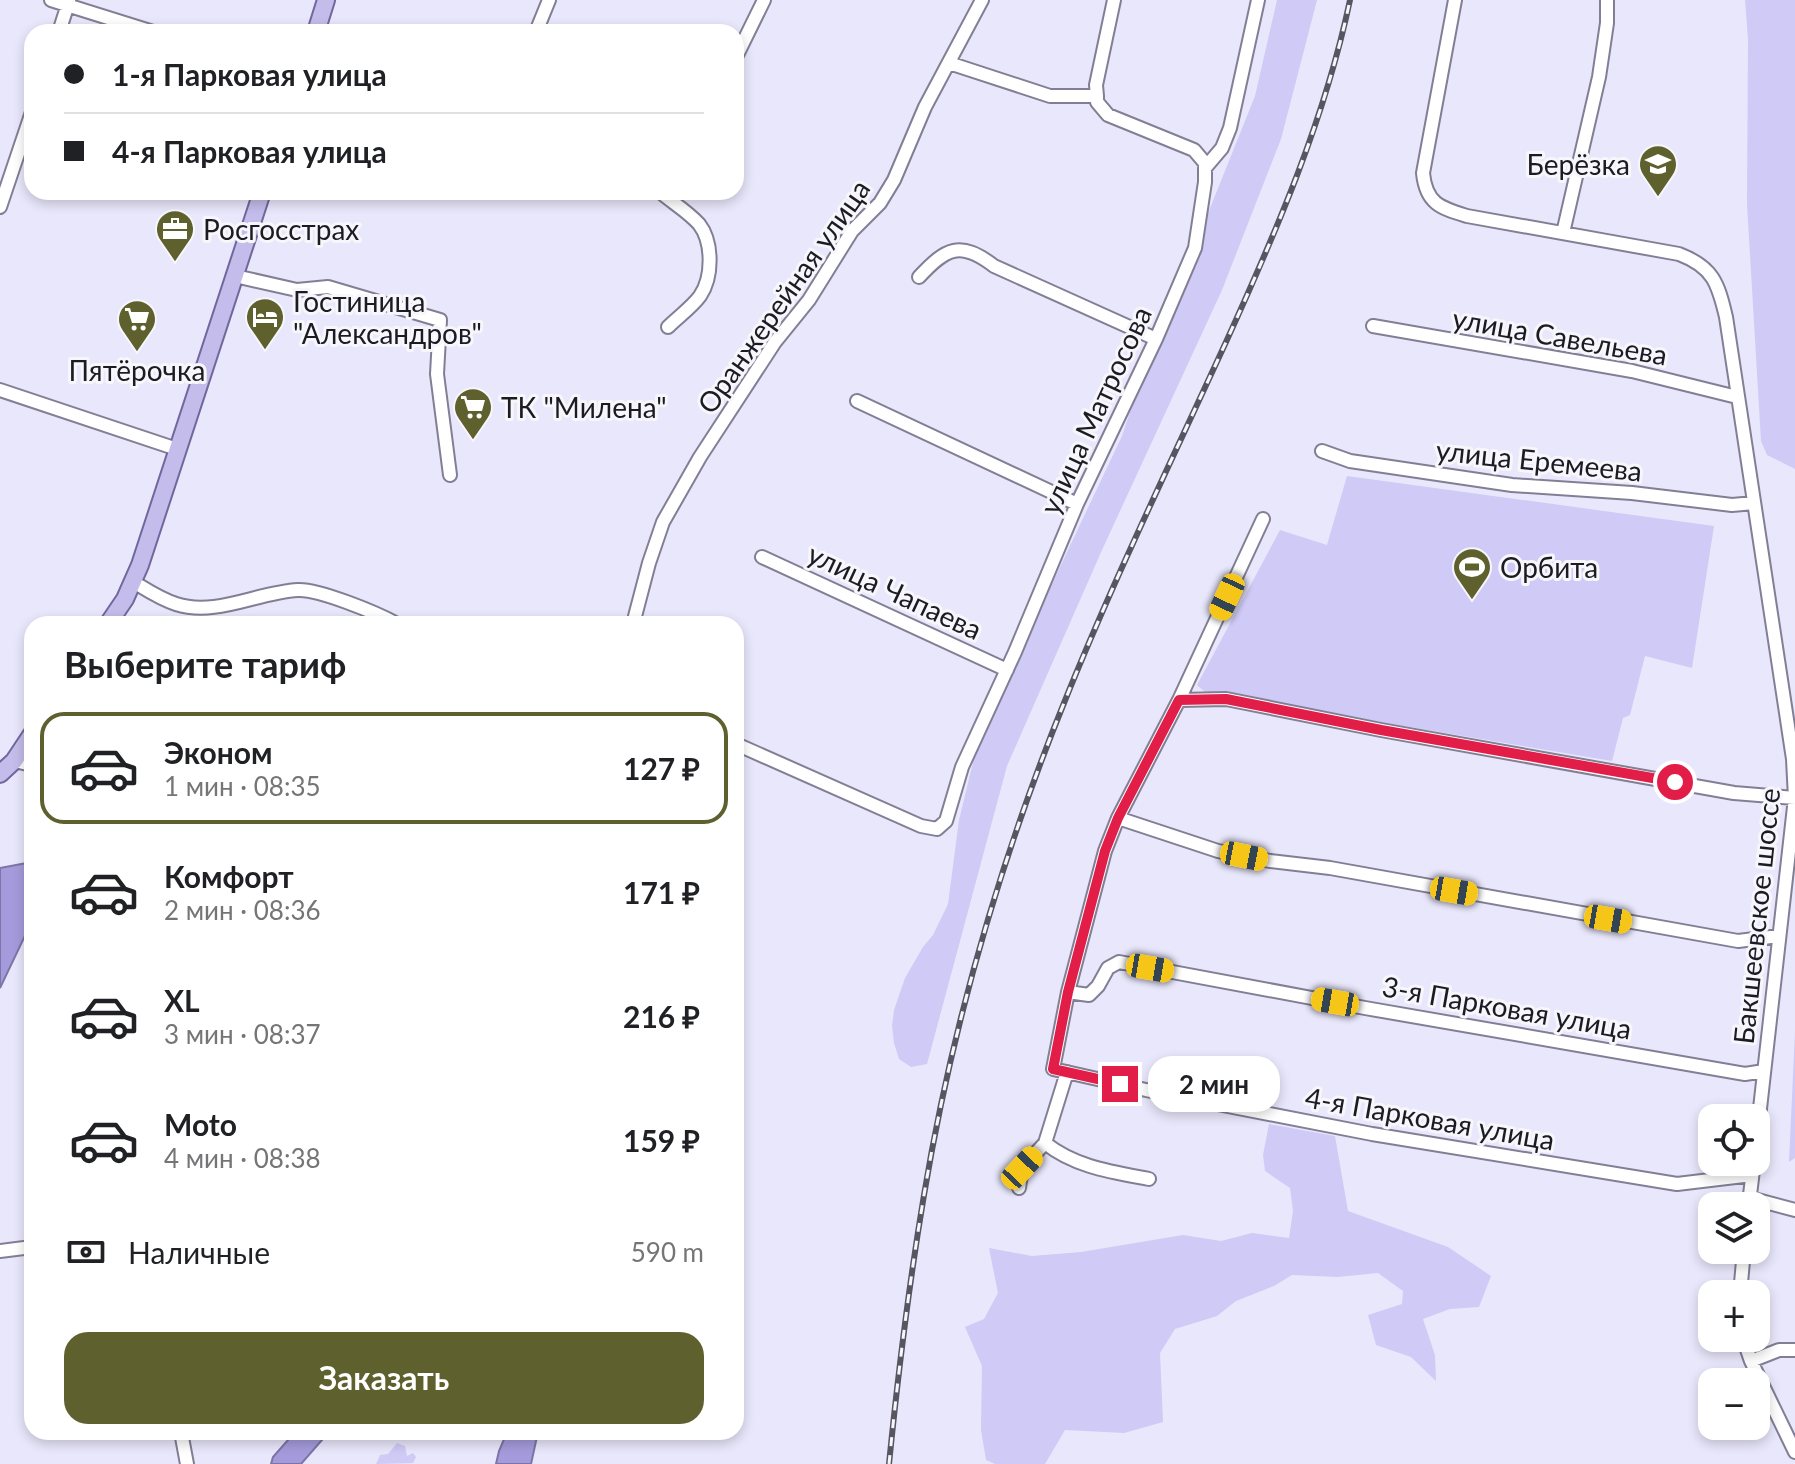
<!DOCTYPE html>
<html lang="ru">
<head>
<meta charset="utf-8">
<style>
	:root { --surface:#fff; --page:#f2f2f2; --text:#202124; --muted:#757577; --line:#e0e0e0; --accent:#5e602e }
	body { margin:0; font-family:Lato,sans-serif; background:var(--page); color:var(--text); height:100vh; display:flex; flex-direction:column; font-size:30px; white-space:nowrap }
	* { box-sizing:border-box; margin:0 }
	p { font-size:26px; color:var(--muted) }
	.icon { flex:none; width:44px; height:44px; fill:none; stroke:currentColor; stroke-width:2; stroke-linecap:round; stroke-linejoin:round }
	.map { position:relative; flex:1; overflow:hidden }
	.side { position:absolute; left:24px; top:616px; width:720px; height:824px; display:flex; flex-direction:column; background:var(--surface); border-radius:24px; box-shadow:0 4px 12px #0003 }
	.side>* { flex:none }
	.hud { position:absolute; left:24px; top:24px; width:720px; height:176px; border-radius:24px; box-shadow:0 4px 12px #0003; display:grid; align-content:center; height:176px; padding:0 40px; background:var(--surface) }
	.buttons { position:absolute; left:1698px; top:1104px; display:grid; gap:16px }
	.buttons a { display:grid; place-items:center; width:72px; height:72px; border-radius:16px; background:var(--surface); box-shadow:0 4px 12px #0003; font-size:40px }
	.end { position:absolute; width:36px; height:36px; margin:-18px; border:10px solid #e11d48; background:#fff; box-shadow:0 0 0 4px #fff }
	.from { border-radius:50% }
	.bubble { position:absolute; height:56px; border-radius:24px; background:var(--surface); box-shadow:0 4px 12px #0003; font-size:26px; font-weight:700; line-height:56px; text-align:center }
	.car { position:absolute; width:24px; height:48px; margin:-24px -12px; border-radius:10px; box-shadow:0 0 6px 2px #0007; background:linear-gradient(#f5c518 24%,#345 0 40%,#f5c518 0 76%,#345 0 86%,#f5c518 0) }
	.hud b { display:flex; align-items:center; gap:28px; height:76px; font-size:30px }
	.hud b+b { border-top:2px solid var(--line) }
	.hud i { width:20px; height:20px; background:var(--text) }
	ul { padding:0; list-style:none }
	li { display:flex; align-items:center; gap:24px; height:112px; margin:0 16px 12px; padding:0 24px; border:4px solid transparent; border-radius:24px }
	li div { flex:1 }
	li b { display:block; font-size:30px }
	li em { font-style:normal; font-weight:700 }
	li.on { border-color:var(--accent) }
	li>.icon { width:72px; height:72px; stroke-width:1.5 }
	h2 { padding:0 40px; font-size:36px; line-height:96px }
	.pay { display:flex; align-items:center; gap:20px; height:88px; padding:0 40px; font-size:30px }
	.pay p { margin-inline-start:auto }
	.button { display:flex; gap:16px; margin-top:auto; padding:16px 40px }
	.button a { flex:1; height:92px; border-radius:24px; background:var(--accent); color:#fff; font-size:32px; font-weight:700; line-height:92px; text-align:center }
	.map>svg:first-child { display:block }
	.green { fill:#cfcaf6 }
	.water { fill:#a59bdc; stroke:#7c75a5; stroke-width:2 }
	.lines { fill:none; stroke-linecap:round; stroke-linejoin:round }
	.minor-casing { stroke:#827f95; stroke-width:16 }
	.major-casing { stroke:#70679c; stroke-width:20 }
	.minor { stroke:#fff; stroke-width:12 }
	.major { stroke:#c4bcea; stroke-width:16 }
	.rail-casing { stroke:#565561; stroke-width:6 }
	.rail { stroke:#f7f6fb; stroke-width:3; stroke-dasharray:9; stroke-linecap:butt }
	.route { stroke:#e11d48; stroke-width:10 }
	.labels { text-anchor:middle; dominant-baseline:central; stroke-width:6; stroke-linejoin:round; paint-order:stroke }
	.poi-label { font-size:28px; fill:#1c1b24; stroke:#f7f6fb; text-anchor:start }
	.street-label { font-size:28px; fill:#1c1b24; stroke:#f7f6fb }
</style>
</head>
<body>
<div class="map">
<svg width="1795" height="1464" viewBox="0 0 1795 1464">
	<rect width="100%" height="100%" fill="#e9e7fb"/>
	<!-- green -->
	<path class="green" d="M1277,0h40l-36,139 -59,151 -120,260 -95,216 -80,298 -16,3 -12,-8 -5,-16 -2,-17 2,-16 11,-32 18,-31 10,-12 15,-31 11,-84 20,-82 143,-302 16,-48 117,-292z
		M1745,0h50v469l-28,-14 -6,-14 -14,-237 1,-165z
		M1347,476l367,50 -22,142 -47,-12 -15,59 -7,3 -11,43 -406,-68 -9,-8 83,-155 47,15z
		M1795,1032v126l-6,4z
		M1269,1124l66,12 13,75 100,36 43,29 -12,31 -29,2 -27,10 12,36 1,26 -25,-24 -35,-12 -8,-30 34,-11 1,-13 -25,-18 -40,4 -46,-2 -18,11 -38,15 -19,15 -42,13 -15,24 3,69 -39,11 -59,-3 -20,34h-50l-9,-4 -5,-30 1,-64 -17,-39 19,-8 14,-26 -9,-45 43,8 49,-4 102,-17 38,6 31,-8 37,5 4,-27 -3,-23 -25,-17 -2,-16z
		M397,1443l8,3 2,10 6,-3 3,4 -3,6 -37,1 4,-9 8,-1z"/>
	<!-- water -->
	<path class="water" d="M32,862v59l-32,67v-120z
		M295,1432h34l-28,32h-30l2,-7z
		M507,1432h31l-7,32h-35l3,-13z"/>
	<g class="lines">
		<defs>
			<path id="minor" d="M51,0l102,32
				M1455,0l-32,173c3,31 18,35 44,43l212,38c34,13 39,29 47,63l67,442 2,39 -39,346
				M59,32l10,-31
				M536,32l13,-32
				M736,57l28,-57
				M1097,96l-1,-11 18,-85
				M1205,168l17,-20 8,-20 28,-128
				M660,192c13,11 27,19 39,32 14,18 14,53 1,72 -8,11 -22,21 -32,31
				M0,207l32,-95
				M1563,233l36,-156 8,-54v-23
				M235,276l62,14 31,-3 112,33 -3,54 13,101
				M919,277c27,-29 41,-37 75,-11l162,73
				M1373,326l259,45 105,26
				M0,390l177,59
				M857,401l220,103
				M1322,451l28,10 162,24 120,8 100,12 22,-2
				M1263,519l-84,181 -61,118 -13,33 -37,141 -15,77 93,21 226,44 305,50 75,-9
				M762,557l245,113
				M132,581c15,9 28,18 44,23 40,13 82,-12 122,-14 21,-1 79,23 99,34
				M633,624l16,-61 14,-41 37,-65 75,-115 34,-42 43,-69 28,-28 14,-23 31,-73 57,-107
				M1179,700l47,-1 155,31 353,63 61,5
				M736,744l185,82 16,3 9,-8 16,-54 53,-115 62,-148 79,-165 39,-91 10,-66v-19l-11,-13 -86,-35 -11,-13v-6h-47l-101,-33
				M14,761l18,4
				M1118,818l100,33 52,10 60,7 408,73 41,-5
				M1068,992l21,3 9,-9 10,-18 11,-6 246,46 380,66 19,-3
				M1045,1143c30,24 67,29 104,36
				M1019,1188l3,-20 23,-25 22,-71
				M1750,1198l45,12
				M1749,1203l5,-41
				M0,1251l32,-4
				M1740,1294l4,-44
				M1743,1338l8,23 44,91
				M1751,1361l28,-11h16
				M181,1432l6,32"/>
			<path id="major" d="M316,32l10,-32
				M108,624l17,-25 15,-34 122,-373
				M0,774l14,-13 18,-27"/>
		</defs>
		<!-- minor casing -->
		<use href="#minor" class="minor-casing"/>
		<!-- major casing -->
		<use href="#major" class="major-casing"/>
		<!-- minor -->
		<use href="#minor" class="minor"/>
		<!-- major -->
		<use href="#major" class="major"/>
		<defs>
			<path id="rail" d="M889,1464c9,-90 20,-180 35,-269 28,-168 76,-334 140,-492 49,-122 107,-241 162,-361 50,-110 99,-223 124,-342"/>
		</defs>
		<!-- rail casing -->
		<use href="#rail" class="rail-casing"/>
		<!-- rail -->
		<use href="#rail" class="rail"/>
	</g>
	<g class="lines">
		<!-- route -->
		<path class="route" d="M1120,1084l-67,-15 15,-77 37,-141 13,-33 61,-118 47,-1 155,31 294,52"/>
	</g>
	<!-- icons -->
	<defs>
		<symbol id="school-pin" viewBox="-11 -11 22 30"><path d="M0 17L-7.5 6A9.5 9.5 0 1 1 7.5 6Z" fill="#5e602e" stroke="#f7f6fb"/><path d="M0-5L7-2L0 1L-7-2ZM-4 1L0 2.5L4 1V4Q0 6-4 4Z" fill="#fff"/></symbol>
		<symbol id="office-pin" viewBox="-11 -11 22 30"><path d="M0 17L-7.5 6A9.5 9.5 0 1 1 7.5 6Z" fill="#5e602e" stroke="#f7f6fb"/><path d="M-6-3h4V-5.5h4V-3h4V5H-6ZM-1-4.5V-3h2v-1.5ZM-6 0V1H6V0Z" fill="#fff"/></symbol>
		<symbol id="hotel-pin" viewBox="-11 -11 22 30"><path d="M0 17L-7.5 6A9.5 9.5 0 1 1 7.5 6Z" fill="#5e602e" stroke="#f7f6fb"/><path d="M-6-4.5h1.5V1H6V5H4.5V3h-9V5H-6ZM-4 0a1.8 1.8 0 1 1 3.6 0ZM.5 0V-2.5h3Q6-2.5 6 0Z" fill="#fff"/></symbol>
		<symbol id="supermarket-pin" viewBox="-11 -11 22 30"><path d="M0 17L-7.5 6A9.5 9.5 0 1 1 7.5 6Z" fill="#5e602e" stroke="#f7f6fb"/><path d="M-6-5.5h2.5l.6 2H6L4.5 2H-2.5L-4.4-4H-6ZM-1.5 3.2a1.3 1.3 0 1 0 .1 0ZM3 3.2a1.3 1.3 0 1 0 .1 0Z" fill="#fff"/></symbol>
		<symbol id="stadium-pin" viewBox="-11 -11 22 30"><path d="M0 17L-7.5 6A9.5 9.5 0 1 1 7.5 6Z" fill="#5e602e" stroke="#f7f6fb"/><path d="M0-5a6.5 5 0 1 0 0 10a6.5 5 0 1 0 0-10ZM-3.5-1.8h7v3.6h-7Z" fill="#fff"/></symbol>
	</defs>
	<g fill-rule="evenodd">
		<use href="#school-pin" x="1636" y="142" width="44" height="60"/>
		<use href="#office-pin" x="153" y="207" width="44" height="60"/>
		<use href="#hotel-pin" x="243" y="295" width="44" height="60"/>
		<use href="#supermarket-pin" x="115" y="297" width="44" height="60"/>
		<use href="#supermarket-pin" x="451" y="385" width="44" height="60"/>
		<use href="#stadium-pin" x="1450" y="545" width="44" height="60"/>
	</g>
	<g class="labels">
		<!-- poi labels -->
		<g class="poi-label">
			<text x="1630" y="164" text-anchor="end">Берёзка</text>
			<text x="203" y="229">Росгосстрах</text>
			<text x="293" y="301">Гостиница<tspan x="293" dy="32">"Александров"</tspan></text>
			<text x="137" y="370" text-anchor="middle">Пятёрочка</text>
			<text x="501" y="407">ТК "Милена"</text>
			<text x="1500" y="567">Орбита</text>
		</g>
		<!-- street labels -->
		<g class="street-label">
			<text transform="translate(783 296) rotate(-55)">Оранжерейная улица</text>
			<text transform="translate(1560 336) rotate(10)">улица Савельева</text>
			<text transform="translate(1095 410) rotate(-65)">улица Матросова</text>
			<text transform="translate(1539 460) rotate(6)">улица Еремеева</text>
			<text transform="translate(895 591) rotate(25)">улица Чапаева</text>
			<text transform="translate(1756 916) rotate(-84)">Бакшеевское шоссе</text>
			<text transform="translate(1507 1007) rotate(10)">3-я Парковая улица</text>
			<text transform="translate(1430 1118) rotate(10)">4-я Парковая улица</text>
		</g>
	</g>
</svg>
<div class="buttons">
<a><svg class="icon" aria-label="locate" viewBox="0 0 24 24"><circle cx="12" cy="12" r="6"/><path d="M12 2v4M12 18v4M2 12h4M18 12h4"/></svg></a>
<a><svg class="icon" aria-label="layers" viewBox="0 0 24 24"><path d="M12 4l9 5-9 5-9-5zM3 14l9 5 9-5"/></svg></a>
<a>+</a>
<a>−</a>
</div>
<i class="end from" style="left:1675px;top:782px"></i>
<i class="end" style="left:1120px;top:1084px"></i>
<div class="bubble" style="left:1148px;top:1056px;width:132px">2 мин</div>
<i class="car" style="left:1227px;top:597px;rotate:205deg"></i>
<i class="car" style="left:1244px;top:856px;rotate:101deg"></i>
<i class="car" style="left:1454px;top:891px;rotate:100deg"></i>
<i class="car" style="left:1608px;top:919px;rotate:100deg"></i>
<i class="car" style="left:1150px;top:968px;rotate:100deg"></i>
<i class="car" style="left:1335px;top:1002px;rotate:280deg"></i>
<i class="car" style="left:1022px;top:1168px;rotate:43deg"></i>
<div class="hud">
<b><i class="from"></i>1-я Парковая улица</b>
<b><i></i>4-я Парковая улица</b>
</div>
<section class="side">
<h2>Выберите тариф</h2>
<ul>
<li class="on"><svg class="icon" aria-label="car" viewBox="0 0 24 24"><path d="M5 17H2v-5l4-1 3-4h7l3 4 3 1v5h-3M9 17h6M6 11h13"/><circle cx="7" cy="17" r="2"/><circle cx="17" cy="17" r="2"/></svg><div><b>Эконом</b><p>1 мин · 08:35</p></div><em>127 ₽</em></li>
<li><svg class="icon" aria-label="car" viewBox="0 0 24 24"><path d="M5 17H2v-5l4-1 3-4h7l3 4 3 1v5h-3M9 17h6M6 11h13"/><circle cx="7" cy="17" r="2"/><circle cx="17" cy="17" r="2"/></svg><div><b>Комфорт</b><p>2 мин · 08:36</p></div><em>171 ₽</em></li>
<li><svg class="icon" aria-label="car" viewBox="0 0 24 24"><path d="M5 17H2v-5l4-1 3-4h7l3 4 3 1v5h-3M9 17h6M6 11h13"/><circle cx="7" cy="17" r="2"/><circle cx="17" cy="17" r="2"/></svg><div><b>XL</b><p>3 мин · 08:37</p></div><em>216 ₽</em></li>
<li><svg class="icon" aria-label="car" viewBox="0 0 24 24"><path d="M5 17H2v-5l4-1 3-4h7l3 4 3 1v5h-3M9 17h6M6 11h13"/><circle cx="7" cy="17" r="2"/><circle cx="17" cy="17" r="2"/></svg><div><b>Moto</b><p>4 мин · 08:38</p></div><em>159 ₽</em></li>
</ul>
<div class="pay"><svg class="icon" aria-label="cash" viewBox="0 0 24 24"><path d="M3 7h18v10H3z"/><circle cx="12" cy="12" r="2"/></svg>Наличные<p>590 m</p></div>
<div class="button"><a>Заказать</a></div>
</section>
</div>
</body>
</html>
